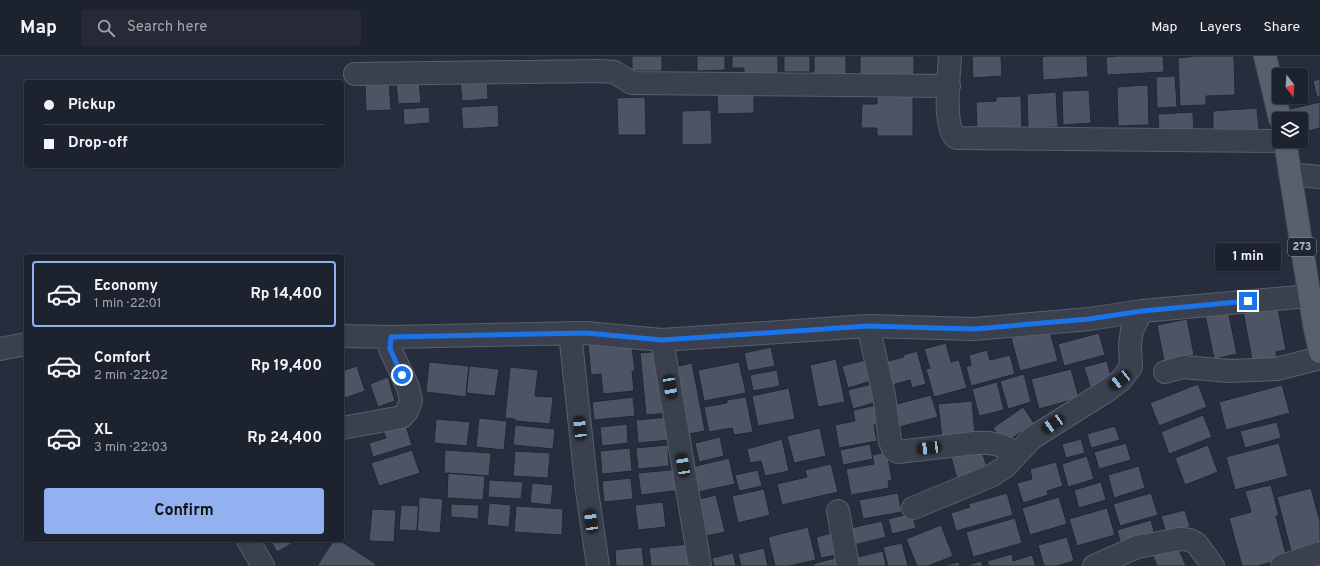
<!DOCTYPE html>
<html lang="en">
<head>
<meta charset="utf-8">
<style>
	:root { --surface:#1c222e; --page:#252a36; --text:#f1f3f6; --muted:#a0a4aa; --line:#3a3f4a; --accent:#93b0f0 }
	body { margin:0; font-family:Overpass,sans-serif; background:var(--page); color:var(--text); height:100vh; display:flex; flex-direction:column; font-size:15px; white-space:nowrap }
	* { box-sizing:border-box; margin:0 }
	p { font-size:13px; color:var(--muted) }
	.icon { flex:none; width:22px; height:22px; fill:none; stroke:currentColor; stroke-width:2; stroke-linecap:round; stroke-linejoin:round }
	.map { position:relative; flex:1; overflow:hidden }
	.panel { position:absolute; left:24px; top:198px; width:320px; height:288px; display:flex; flex-direction:column; background:var(--surface); border-radius:4px; box-shadow:0 1px 3px #0004,0 0 0 1px var(--line) }
	.panel>* { flex:none }
	.hud { position:absolute; left:24px; top:24px; width:320px; height:88px; border-radius:4px; box-shadow:0 1px 3px #0004,0 0 0 1px var(--line); display:grid; align-content:center; height:88px; padding:0 20px; background:var(--surface) }
	.needle { width:26px; rotate:163deg }
	.controls { position:absolute; left:1272px; top:12px; display:grid; gap:8px }
	.controls a { display:grid; place-items:center; width:36px; height:36px; border-radius:4px; background:var(--surface); box-shadow:0 1px 3px #0004,0 0 0 1px var(--line); font-size:20px }
	.end { position:absolute; width:18px; height:18px; margin:-9px; border:5px solid #1a73e8; background:#fff; box-shadow:0 0 0 2px #fff }
	.from { border-radius:50% }
	.bubble { position:absolute; height:28px; border-radius:4px; background:var(--surface); box-shadow:0 1px 3px #0004,0 0 0 1px var(--line); font-size:13px; font-weight:700; line-height:28px; text-align:center }
	.car { position:absolute; width:12px; height:24px; margin:-12px -6px; border-radius:5px; box-shadow:0 0 3px 1px #0007; background:linear-gradient(#222 24%,#8ab4d8 0 40%,#222 0 76%,#8ab4d8 0 86%,#222 0) }
	.hud b { display:flex; align-items:center; gap:14px; height:38px; font-size:15px }
	.hud b+b { border-top:1px solid var(--line) }
	.hud i { width:10px; height:10px; background:var(--text) }
	ul { padding:7px 0 0; list-style:none }
	li { display:flex; align-items:center; gap:12px; height:66px; margin:0 8px 6px; padding:0 12px; border:2px solid transparent; border-radius:4px }
	li div { flex:1 }
	li b { display:block; font-size:15px }
	li em { font-style:normal; font-weight:700 }
	li.selected { border-color:var(--accent) }
	li>.icon { width:36px; height:36px; stroke-width:1.5 }
	.primary-button { display:flex; gap:8px; margin-top:auto; padding:8px 20px }
	.primary-button a { flex:1; height:46px; border-radius:4px; background:var(--accent); color:#111; font-size:16px; font-weight:700; line-height:46px; text-align:center }
	header { display:flex; align-items:center; gap:24px; box-sizing:border-box; height:56px; padding:0 20px; background:var(--surface); border-bottom:1px solid var(--line) }
	header strong { font-size:19px }
	nav { display:flex; gap:22px; margin-inline-start:auto; font-size:14px }
	.search { width:280px; height:36px; background:var(--page); display:flex; align-items:center; gap:10px; box-sizing:border-box; padding:0 14px; border-radius:4px; color:var(--muted); font-size:15px }
	.map>svg:first-child { display:block }
	.building { fill:#4d5565; stroke:#212734 }
	.lines { fill:none; stroke-linecap:round; stroke-linejoin:round }
	.minor-casing { stroke:#585e6b; stroke-width:24 }
	.major-casing { stroke:#434956; stroke-width:24 }
	.minor { stroke:#3a404d; stroke-width:22 }
	.major { stroke:#585f6d; stroke-width:22 }
	.route { stroke:#1a73e8; stroke-width:5 }
	.labels { text-anchor:middle; dominant-baseline:central; stroke-width:3; stroke-linejoin:round; paint-order:stroke }
	.shield { fill:#1f2532; stroke:#898f9b; stroke-width:1 }
	.shield-label { font-size:11px; font-weight:bold; fill:#b6bcc8 }
</style>
</head>
<body>
<header>
<strong>Map</strong>
<div class="search"><svg class="icon" aria-label="search" viewBox="0 0 24 24"><circle cx="10" cy="10" r="6"/><path d="M15 15l6 6"/></svg>Search here</div>
<nav><a>Map</a><a>Layers</a><a>Share</a></nav>
</header>
<div class="map">
<svg width="1320" height="510" viewBox="0 0 1320 510">
	<rect width="100%" height="100%" fill="#262e3d"/>
	<!-- building -->
	<path class="building" d="M632,0h30v15h-30z
		M697,0h28v14l-28,1z
		M732,0h46v19h-34v-7h-12z
		M784,0h26v16h-26z
		M814,0h32v21h-32z
		M860,0h54v19l-54,4z
		M972,0h29l1,20 -29,2z
		M1046,0h41l1,21 -45,3 -1,-23z
		M1119,0h44l1,16 -57,3 -1,-18z
		M1195,0h39l1,39 -29,1v9l-26,1 -2,-48z
		M1175,20l2,31 -20,1 -1,-31z
		M487,21l1,22 -26,2 -2,-22z
		M1320,23v17l-3,1 -4,-16z
		M389,24l2,30 -25,1 -1,-30z
		M419,24l2,23 -23,1 -2,-23z
		M1148,29l1,40 -31,1 -1,-39z
		M1089,34l2,33 -28,2 -1,-34z
		M754,36v21l-36,1 -1,-21z
		M1056,36l2,35 -30,1 -1,-34z
		M877,38h36v42h-36v-8h-16l1,-24h15z
		M1021,40l1,35 -45,-2 -1,-27 20,-1v-4z
		M645,41l1,38h-28l-1,-37z
		M1320,46v26l-19,5v-14h-12l-3,-9z
		M498,49l1,22 -36,2 -2,-22z
		M429,51l1,16 -26,2 -1,-16z
		M1257,52l2,23 -46,2v-22z
		M711,54l1,34 -30,1v-34z
		M1193,56l1,21 -35,2 -1,-21z
		M1277,248l9,46 -10,2 1,8 -24,5 -10,-54z
		M1228,254l9,44 -23,5 -9,-45z
		M1187,263l7,36 -30,6 -7,-36z
		M1049,272l9,33 -38,10 -9,-33z
		M1099,277l6,22 -41,11 -6,-22z
		M631,284l4,31h-3l2,20 -31,3 -2,-20 -10,1 -3,-31z
		M946,287l5,19 8,-2 8,28 -33,9 -8,-28 4,-1 -6,-19z
		M771,291l4,19 -27,5 -4,-18z
		M987,294l3,10 20,-5 5,19 -44,12 -5,-19 5,-2 -2,-10z
		M662,295l6,62 -22,2 -6,-62z
		M917,295l9,33 -14,4 -2,-8 -18,5 -7,-23 19,-5 -1,-2z
		M836,303l9,43 -27,5 -8,-42z
		M866,304l5,21 -23,7 -6,-22z
		M1107,305l5,21 -22,5 -6,-20z
		M429,306l40,4 -3,31 -40,-5z
		M739,306l7,31 -42,8 -6,-31z
		M692,307l13,68 -22,4 -13,-67z
		M357,310l8,25 -20,7 -3,-9v-18z
		M469,310l30,3 -4,27 -29,-3z
		M510,311l28,3 -3,26 18,1 -3,27 -35,-3v-2l-10,-1z
		M1071,313l8,29 -40,11 -8,-30z
		M777,314l3,16 -27,5 -3,-16z
		M1024,318l7,28 -23,7 -8,-28z
		M388,321l7,24 -17,6 -8,-23z
		M997,326l7,28 -25,6 -7,-27z
		M872,328l5,18 -24,7 -5,-19z
		M1198,328l9,23 -48,19 -9,-23z
		M1282,329l8,28 -64,17 -7,-28z
		M789,332l6,31 -37,7 -6,-30z
		M931,339l7,22 -39,10 -6,-22z
		M633,341l2,19 -41,4 -2,-18z
		M746,341l7,35 -19,3 -2,-7 -23,4 -5,-25 23,-4v-3z
		M972,345l3,34 -33,3 -4,-34z
		M877,349l4,19 -7,1 3,16 -38,7 -4,-23 20,-4 -2,-11z
		M1023,351l11,16 -30,21 -11,-16z
		M1203,359l9,22 -43,17 -8,-22z
		M668,361l2,23 -32,3 -2,-23z
		M479,362l28,3 -3,29 -28,-3z
		M436,363l34,3 -3,24 -33,-3z
		M404,364l8,25 -39,12 -4,-14 17,-5 -4,-11z
		M1277,366l4,16 -36,10 -5,-17z
		M627,368l1,19 -26,3 -2,-19z
		M515,369l40,4 -2,20 -40,-4z
		M1115,370l5,14 -29,8 -4,-14z
		M820,372l6,28 -32,7 -7,-27z
		M720,381l4,19 -25,6 -4,-19z
		M782,383l7,32 -24,5 -4,-15 -11,2 -3,-14z
		M1081,383l4,14 -19,5 -4,-14z
		M1126,387l5,17 -32,9 -5,-17z
		M1279,387l9,33 -53,14 -9,-33z
		M870,388l3,15 -30,6 -3,-15z
		M668,389l1,21 -31,3 -2,-21z
		M1208,389l10,27 -33,13 -10,-27z
		M630,392l2,23 -30,3 -2,-23z
		M981,393l7,21 -31,9 -6,-22z
		M412,394l8,23 -41,13 -8,-23z
		M445,394l46,3 -2,23 -45,-3z
		M515,395l35,2 -2,25 -35,-2z
		M887,396l5,28 -4,1 1,7 -38,7 -5,-26 28,-5 -2,-9z
		M1087,400l7,23 -26,8 -6,-23z
		M729,402l6,26 -37,8 -6,-25z
		M1056,406l7,24 -16,5 1,4 -25,8 -6,-20 15,-4 -2,-10z
		M831,408l7,28 -56,13 -5,-21 30,-7 -2,-7z
		M1139,410l6,22 -31,10 -6,-23z
		M681,413l2,21 -42,5 -3,-22z
		M758,414l4,16 -23,5 -4,-16z
		M448,417l37,3 -2,24 -36,-2z
		M631,422l2,21 -29,3 -2,-21z
		M489,424l34,2 -2,17 -33,-2z
		M1101,426l5,18 -27,8 -5,-18z
		M532,427l21,2 -2,20 -21,-2z
		M1271,429l8,31h-3l11,42 -29,8h-16l-13,-48 22,-6 -6,-21z
		M1311,432l9,34v21l-29,8 -14,-54z
		M764,433l6,26 -32,8 -6,-27z
		M898,437l4,19 -39,7 -4,-19z
		M1007,437l6,22 -57,16 -5,-18 19,-6 -2,-3z
		M1151,437l7,22 -38,11 -7,-22z
		M716,439l9,37 -18,4 -8,-37z
		M419,441l24,2 -3,34 -23,-2z
		M1059,441l8,27 -37,11 -8,-27z
		M663,446l3,25 -28,3 -3,-25z
		M489,447l22,2 -2,22 -22,-2z
		M451,448l28,1 -1,14 -27,-2z
		M401,449l18,1 -2,25 -18,-1z
		M516,450l47,3 -1,26 -48,-3z
		M1107,452l8,27 -38,11 -8,-27z
		M372,453l24,1 -2,32 -25,-1z
		M1185,454l5,17 -24,6 -5,-17z
		M912,457l4,15 -24,6 -4,-15z
		M1015,462l7,25 -49,14 -7,-25z
		M1151,464l5,19 -34,10 -5,-19z
		M882,465l4,16 -36,9 -4,-17z
		M941,469l12,31 -25,10h-11l-11,-27z
		M808,471l8,33 -27,6h-14l-7,-29z
		M836,476l5,22 -20,4 -5,-21z
		M1067,481l7,24 -17,5h-13l-6,-21z
		M270,484h28l-21,12z
		M334,484h5l37,24 -1,2h-58z
		M902,487l6,23h-20l-5,-19z
		M688,488l2,22h-39l-2,-18z
		M1177,489l9,21h-29l-4,-10z
		M642,491l2,19h-28l-1,-16z
		M764,492l4,18h-27l-3,-12z
		M883,495l3,15h-35l-2,-7z
		M733,497l3,13h-22l-2,-8z
		M1012,498l1,7 19,-6 4,11h-47l-2,-5z
		M842,500l3,10h-31l-1,-2z
		M981,505l2,5h-15v-1z
		M959,506l1,4h-19z"/>
	<g class="lines">
		<defs>
			<path id="minor" d="M950,0c-1,20 -7,67 5,81l3,1 327,3
				M355,18l245,-3 14,1 18,11 317,3
				M1290,118l30,3
				M868,270l16,69 6,46 3,8 5,3 77,-9h14l10,2 19,8
				M570,277l17,158 11,75
				M342,280l49,1 195,-4 76,7 206,-14 106,3 115,-10 53,-8 167,-15
				M662,284l38,226
				M0,293l26,-5
				M1165,316l18,-5 47,4 47,-2 43,-11
				M342,372l60,-11 5,-6 4,-10 -3,-14 -18,-38 1,-12
				M913,452l78,-32 14,-9 27,-29 76,-48 13,-10 10,-13 -1,-22 2,-15 10,-19
				M838,455l10,55
				M248,484l15,26
				M1094,510l43,-19 43,-8 10,1 7,4 16,22
				M1282,510l38,-13"/>
			<path id="major" d="M1265,0l15,63
				M1285,85l29,183 6,28"/>
		</defs>
		<!-- minor casing -->
		<use href="#minor" class="minor-casing"/>
		<!-- major casing -->
		<use href="#major" class="major-casing"/>
		<!-- minor -->
		<use href="#minor" class="minor"/>
		<!-- major -->
		<use href="#major" class="major"/>
	</g>
	<g class="lines">
		<!-- route -->
		<path class="route" d="M402,319l-12,-26 1,-12 195,-4 76,7 206,-14 106,3 115,-10 53,-8 106,-10"/>
	</g>
	<g class="labels">
		<!-- shield labels -->
		<rect class="shield" x="1288" y="182" width="28" height="18" rx="3"/>
		<g class="shield-label">
			<text x="1302" y="191">273</text>
		</g>
	</g>
</svg>
<div class="controls">
<a><svg class="needle" viewBox="-14 -14 28 28"><path d="M0-13l5 13h-10z" fill="#e53935"/><path d="M0 13l5-13h-10z" fill="#a0a4aa"/></svg></a>
<a><svg class="icon" aria-label="layers" viewBox="0 0 24 24"><path d="M12 4l9 5-9 5-9-5zM3 14l9 5 9-5"/></svg></a>
</div>
<i class="end from" style="left:402px;top:319px"></i>
<i class="end" style="left:1248px;top:245px"></i>
<div class="bubble" style="left:1215px;top:187px;width:66px">1 min</div>
<i class="car" style="left:1120px;top:324px;rotate:232deg"></i>
<i class="car" style="left:670px;top:331px;rotate:170deg"></i>
<i class="car" style="left:1053px;top:368px;rotate:236deg"></i>
<i class="car" style="left:580px;top:372px;rotate:354deg"></i>
<i class="car" style="left:929px;top:392px;rotate:263deg"></i>
<i class="car" style="left:683px;top:409px;rotate:351deg"></i>
<i class="car" style="left:591px;top:465px;rotate:352deg"></i>
<div class="hud">
<b><i class="from"></i>Pickup</b>
<b><i></i>Drop-off</b>
</div>
<section class="panel">
<ul>
<li class="selected"><svg class="icon" aria-label="car" viewBox="0 0 24 24"><path d="M5 17H2v-5l4-1 3-4h7l3 4 3 1v5h-3M9 17h6M6 11h13"/><circle cx="7" cy="17" r="2"/><circle cx="17" cy="17" r="2"/></svg><div><b>Economy</b><p>1 min · 22:01</p></div><em>Rp 14,400</em></li>
<li><svg class="icon" aria-label="car" viewBox="0 0 24 24"><path d="M5 17H2v-5l4-1 3-4h7l3 4 3 1v5h-3M9 17h6M6 11h13"/><circle cx="7" cy="17" r="2"/><circle cx="17" cy="17" r="2"/></svg><div><b>Comfort</b><p>2 min · 22:02</p></div><em>Rp 19,400</em></li>
<li><svg class="icon" aria-label="car" viewBox="0 0 24 24"><path d="M5 17H2v-5l4-1 3-4h7l3 4 3 1v5h-3M9 17h6M6 11h13"/><circle cx="7" cy="17" r="2"/><circle cx="17" cy="17" r="2"/></svg><div><b>XL</b><p>3 min · 22:03</p></div><em>Rp 24,400</em></li>
</ul>
<div class="primary-button"><a>Confirm</a></div>
</section>
</div>
</body>
</html>
